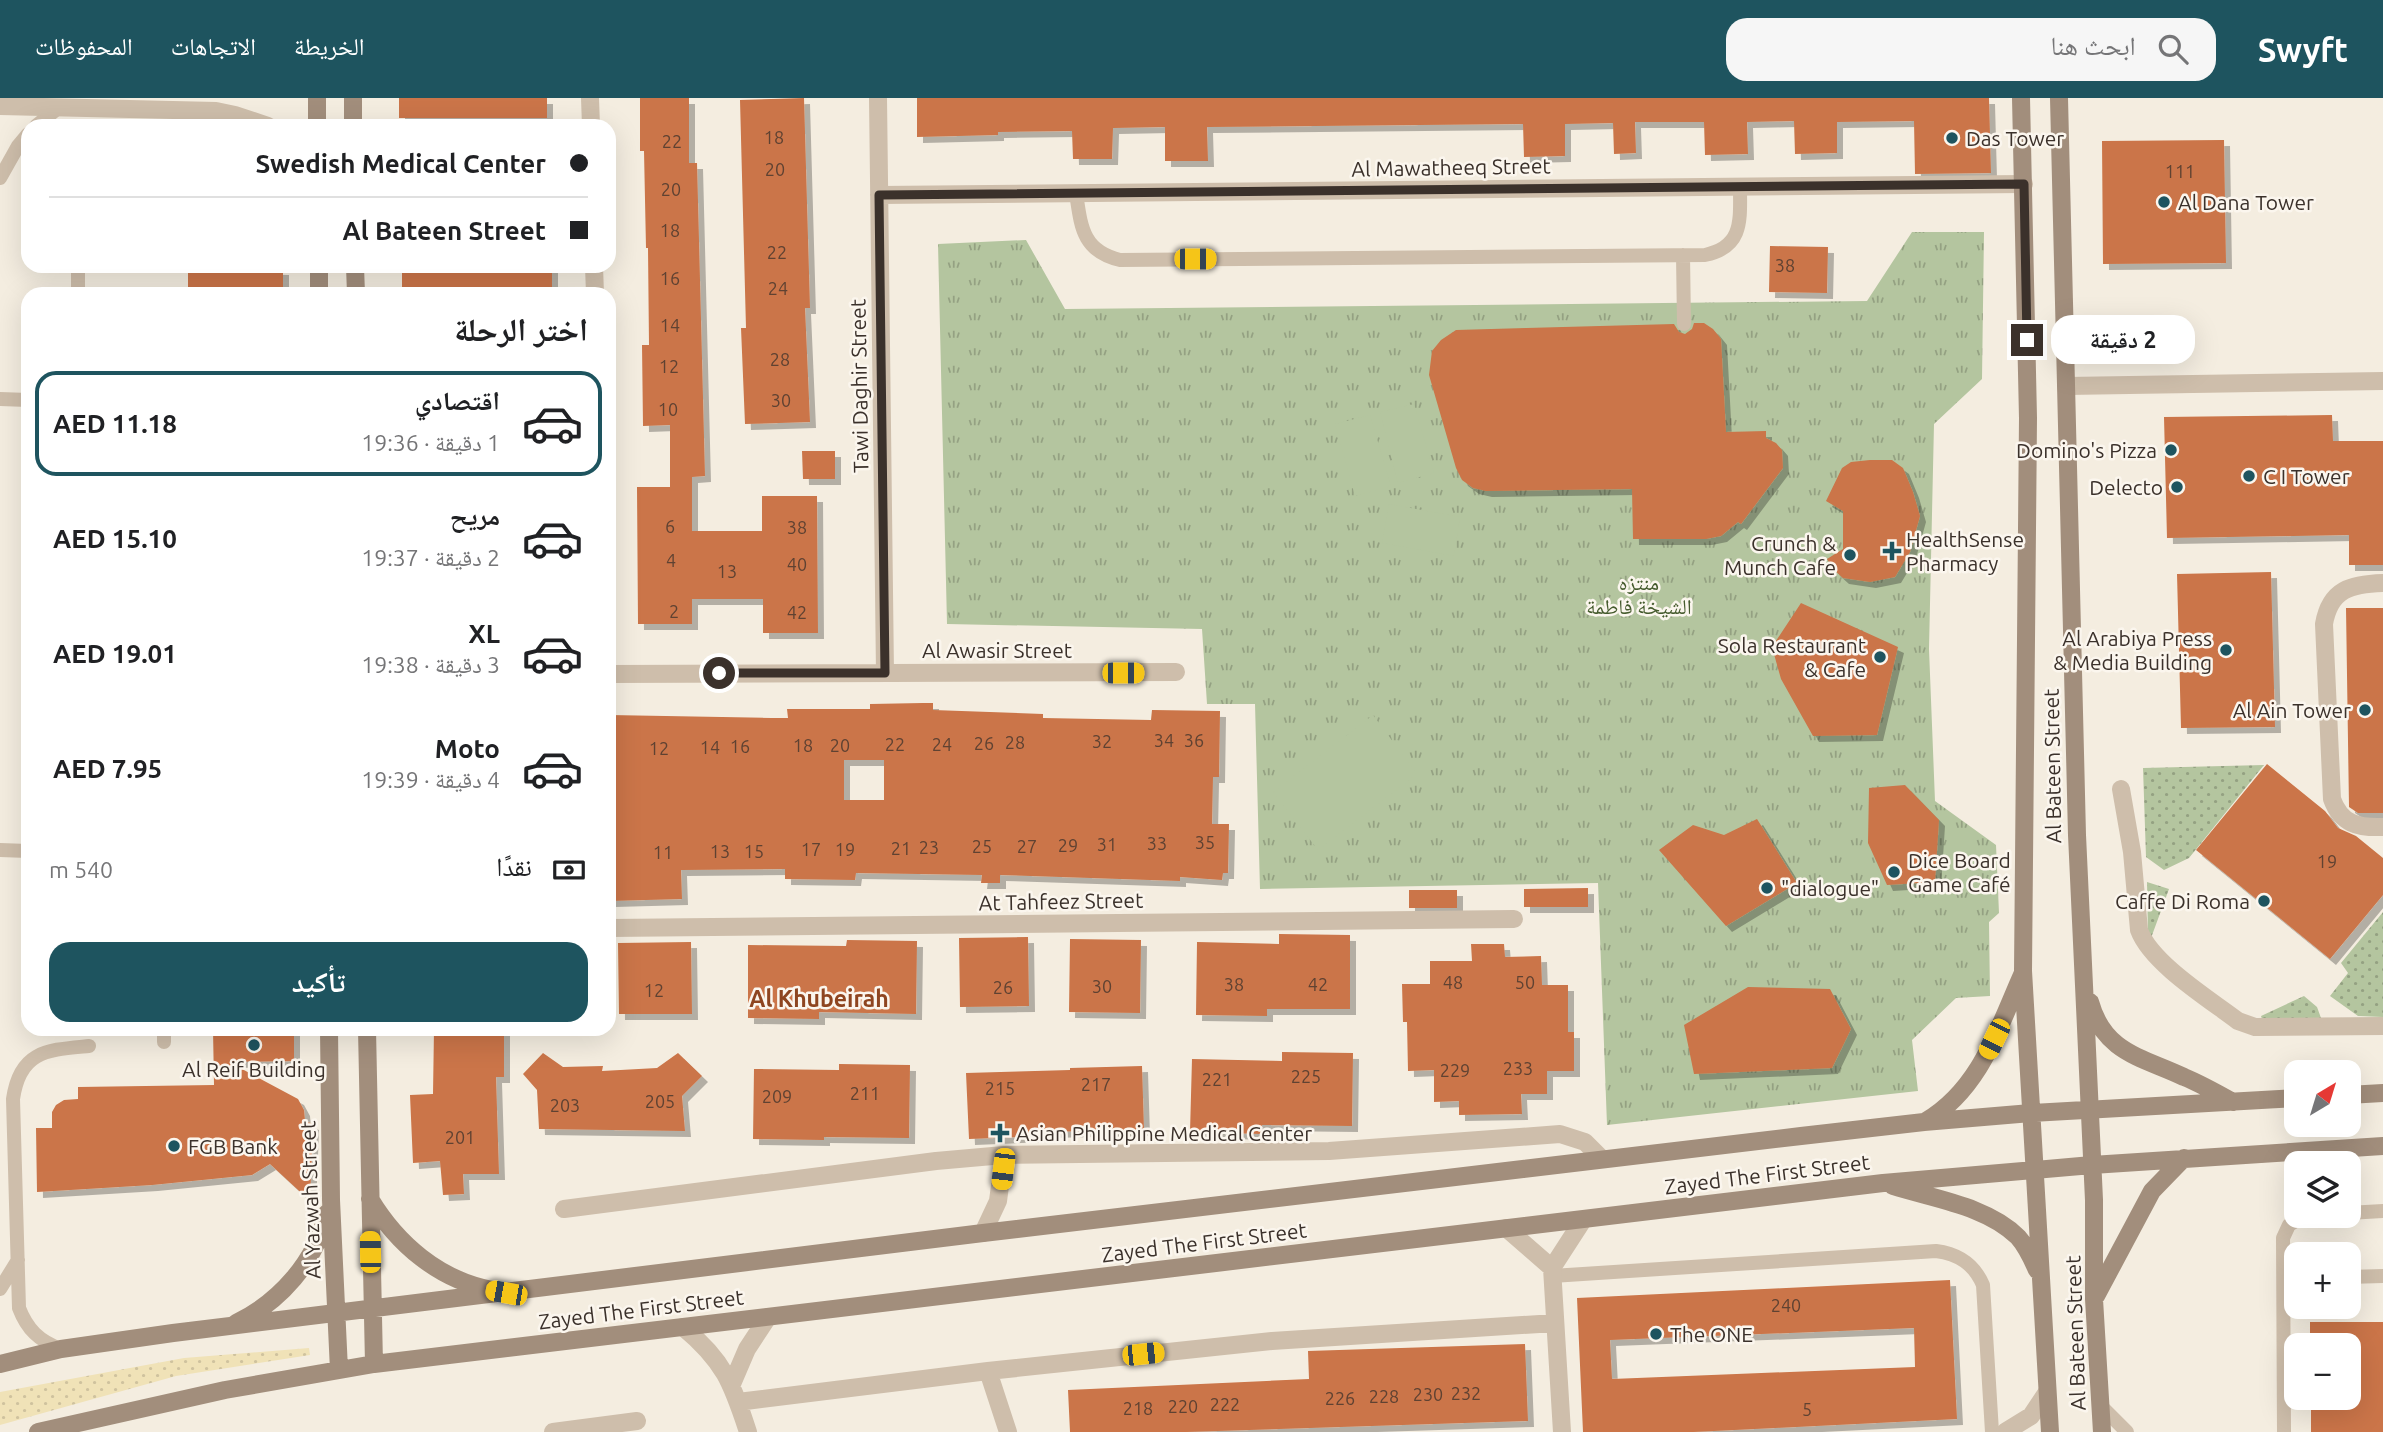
<!DOCTYPE html>
<html lang="ar">
<head>
<meta charset="utf-8">
<style>
	:root { --surface:#fff; --page:#f6f6f6; --text:#202124; --muted:#757577; --line:#e0e0e0; --accent:#1e545f }
	body { margin:0; font-family:Ubuntu,"Noto Naskh Arabic",sans-serif; background:var(--page); color:var(--text); direction:rtl; height:100vh; display:flex; flex-direction:column; font-size:26px; white-space:nowrap }
	* { box-sizing:border-box; margin:0 }
	p { font-size:23px; color:var(--muted) }
	.icon { flex:none; width:38px; height:38px; fill:none; stroke:currentColor; stroke-width:2; stroke-linecap:round; stroke-linejoin:round }
	.map { position:relative; flex:1; overflow:hidden; direction:ltr }
	.side { position:absolute; left:21px; top:189px; width:595px; height:749px; display:flex; flex-direction:column; background:var(--surface); border-radius:21px; box-shadow:0 7px 28px #0002; direction:rtl }
	.side>* { flex:none }
	.hud { position:absolute; left:21px; top:21px; width:595px; height:154px; border-radius:21px; box-shadow:0 7px 28px #0002; direction:rtl; display:grid; align-content:center; height:154px; padding:0 28px; background:var(--surface) }
	.needle { width:46px; rotate:38deg }
	.buttons { position:absolute; left:2284px; top:962px; display:grid; gap:14px }
	.buttons a { display:grid; place-items:center; width:77px; height:77px; border-radius:14px; background:var(--surface); box-shadow:0 7px 28px #0002; font-size:35px }
	.end { position:absolute; width:32px; height:32px; margin:-16px; border:9px solid #3b312b; background:#fff; box-shadow:0 0 0 4px #fff }
	.from { border-radius:50% }
	.bubble { position:absolute; height:49px; border-radius:21px; background:var(--surface); box-shadow:0 7px 28px #0002; font-size:23px; font-weight:700; line-height:49px; text-align:center; direction:rtl }
	.car { position:absolute; width:21px; height:42px; margin:-21px -10px; border-radius:9px; box-shadow:0 0 5px 2px #0007; background:linear-gradient(#f5c518 24%,#345 0 40%,#f5c518 0 76%,#345 0 86%,#f5c518 0) }
	.hud b { display:flex; align-items:center; gap:24px; height:66px; font-size:26px }
	.hud b+b { border-top:2px solid var(--line) }
	.hud i { width:18px; height:18px; background:var(--text) }
	ul { padding:0; list-style:none }
	li { display:flex; align-items:center; gap:21px; height:105px; margin:0 14px 10px; padding:0 14px; border:4px solid transparent; border-radius:21px }
	li div { flex:1 }
	li b { display:block; font-size:26px }
	li em { font-style:normal; font-weight:700 }
	li.active { border-color:var(--accent) }
	li>.icon { width:63px; height:63px; stroke-width:1.5 }
	h2 { padding:0 28px; font-size:32px; line-height:84px }
	.pay { display:flex; align-items:center; gap:18px; height:77px; padding:0 28px; font-size:26px }
	.pay p { margin-inline-start:auto }
	.action { display:flex; gap:14px; margin-top:auto; padding:14px 28px }
	.action a { flex:1; height:80px; border-radius:21px; background:var(--accent); color:#fff; font-size:28px; font-weight:700; line-height:80px; text-align:center }
	header { display:flex; align-items:center; gap:42px; box-sizing:border-box; height:98px; padding:0 35px; background:var(--accent); color:#fff }
	header strong { font-size:33px }
	nav { display:flex; gap:38px; margin-inline-start:auto; font-size:24px }
	.search { width:490px; height:63px; background:var(--page); display:flex; align-items:center; gap:18px; box-sizing:border-box; padding:0 24px; border-radius:21px; color:var(--muted); font-size:26px }
	.map>svg:first-child { display:block }
	.grass { fill:url(#grass-dots) }
	.sand { fill:url(#sand-dots) }
	.park { fill:url(#park-tufts) }
	.pitch { fill:#b4c59f }
	.building { fill:#cb7548; fill-rule:evenodd; filter:url(#shadow) }
	.lines { fill:none; stroke-linecap:round; stroke-linejoin:round }
	.lane { stroke:#cebeab; stroke-width:14 }
	.street { stroke:#cebeab; stroke-width:18 }
	.secondary { stroke:#a28e7c; stroke-width:18 }
	.route { stroke:#3b312b; stroke-width:9 }
	.poi-dot { fill:#1e545f; stroke:#fbf6ee; stroke-width:2.5 }
	.labels { text-anchor:middle; dominant-baseline:central; stroke-width:5; stroke-linejoin:round; paint-order:stroke }
	.number-label { font-size:18px; fill:#5f4232 }
	.poi-label { font-size:21px; fill:#3b312b; stroke:#fbf6ee; text-anchor:start }
	.street-label { font-size:21px; fill:#3b312b; stroke:#fbf6ee }
	.park-label { font-size:21px; fill:#455b2d; stroke:#fbf6ee }
	.neighbourhood-label { font-size:23px; font-weight:bold; fill:#8e4520; stroke:#fbf6ee }
</style>
</head>
<body>
<header>
<strong>Swyft</strong>
<div class="search"><svg class="icon" aria-label="search" viewBox="0 0 24 24"><circle cx="10" cy="10" r="6"/><path d="M15 15l6 6"/></svg>ابحث هنا</div>
<nav><a>الخريطة</a><a>الاتجاهات</a><a>المحفوظات</a></nav>
</header>
<div class="map">
<svg width="2383" height="1334" viewBox="0 0 2383 1334">
	<defs>
		<pattern id="grass-dots" width="8" height="8" patternUnits="userSpaceOnUse" patternTransform="scale(1.75)"><rect width="8" height="8" fill="#b4c59f"/><path d="M2 2h.1M6 6h.1" fill="none" stroke="#94a182" stroke-width="1.8" stroke-linecap="round"/></pattern>
		<pattern id="sand-dots" width="8" height="8" patternUnits="userSpaceOnUse" patternTransform="scale(1.75)"><rect width="8" height="8" fill="#f0e2b7"/><path d="M2 2h.1M6 6h.1" fill="none" stroke="#cfc29e" stroke-width="1.8" stroke-linecap="round"/></pattern>
		<pattern id="park-tufts" width="24" height="20" patternUnits="userSpaceOnUse" patternTransform="scale(1.75)"><rect width="24" height="20" fill="#b4c59f"/><path d="M3 7l-1-3M5 7V3M7 7l1-3M15 17l-1-3M17 17v-4M19 17l1-3" fill="none" stroke="#94a182"/></pattern>
		<filter id="shadow"><feDropShadow dx="6" dy="6" stdDeviation="0" flood-color="#0004"/></filter>
	</defs>
	<rect width="100%" height="100%" fill="#f4ede0"/>
	<!-- grass -->
	<path class="grass" d="M2264,667l-75,93 -25,12 -18,-13 -3,-89z
		M2147,784l22,7 -18,49 -3,-2z
		M2383,814v105l-25,-1 -28,-20 18,-23 -7,-10z
		M2304,898l13,11 4,11 -58,4 -2,-6z"/>
	<!-- sand -->
	<path class="sand" d="M309,1250l1,7 -134,21 -176,49v-33l184,-34z"/>
	<!-- park -->
	<path class="park" d="M1912,134h72l-2,147 -48,45 -5,225 6,152 61,44 3,68 -10,9 1,74 -34,2 -44,42 6,51 -311,34 -9,-242 -338,6 -5,-185h-48l-5,-75 -255,-5 -9,-380 88,-4 39,69 802,-8z"/>
	<!-- pitch -->
	<path class="pitch" d="M1414,306l20,69 -36,10 -18,-71z
		M1370,317l21,71 -36,10 -20,-72z
		M1389,406l71,13 -6,39 -72,-13z
		M1373,617l44,59 -99,76 -45,-58z"/>
	<!-- building -->
	<path class="building" d="M399,0h148v20h-148z
		M640,0h49v65h8l8,313 -13,1v54h70v-35h55l1,137h-55v-34h-71v25h-54l-1,-137h33v-62l-27,1 -1,-81h7l-1,-97h-2l-2,-97h-4z
		M804,0l6,210h-5l5,114 -65,2 -4,-96h5l-6,-228z
		M917,0h1072l2,75 -76,1 -1,-53 -77,1v31l-42,1 -1,-33 -47,1 1,32 -43,1 -1,-33h-69l1,31 -22,1 -1,-31 -48,1v32l-41,1 -1,-33 -316,3 1,34h-43v-34l-52,1 -1,31h-39l-1,-28 -74,1v3l-81,2z
		M2224,42l2,123 -123,1 -1,-123z
		M1770,148l58,1 -1,46 -58,-1z
		M402,168h150v28h-150z
		M188,170l95,1v25h-95z
		M1694,225h10l9,6 8,10 5,93 40,-1v7l10,5 6,7 1,18 -42,56 -3,-2 -17,14 -15,3h-73l-1,-50 -146,2 -13,-3 -11,-8 -6,-12 -27,-93 3,-24 9,-11 15,-10 218,-6 5,8 6,2 7,-5z
		M2332,317l1,26h50v124h-34v-30l-182,3 -3,-121z
		M802,353h33v28h-32z
		M1870,362h22l11,8 10,24 7,24 -10,36 -15,25 -25,5 -27,-4 -9,-8 -7,-11 16,-10v-38l-17,-10 16,-33 9,-6z
		M2271,474l4,155 -94,1 -4,-154z
		M1801,505l97,44 -21,88 -64,1 -32,-57 -9,-32z
		M2346,510h37v205h-25l-9,-6z
		M923,605h10v7l110,4v4l108,2 1,-10 68,1 -1,66h-6l-1,47h17l-1,49h-5l-1,7 -42,-3v4l-180,-6v8h-19l1,-8 -126,-2 -1,7 -70,-1v-10l-104,1 1,29 -73,2v-186l163,3h16l-1,-9h83v-5zM844,662h40v40h-40z
		M2267,666l58,47 13,17 18,8 27,22v37l-53,64 -134,-109z
		M1905,687l34,35 -4,62 -48,3 -19,-42 1,-55z
		M1757,721l40,64 -71,43 -67,-76 34,-25 31,10z
		M1588,790v19h-64v-18z
		M1409,792h48v18h-48z
		M1279,836l71,1v74h-83v7l-71,-1 1,-73 82,2z
		M1028,839l1,69 -69,1 -1,-69z
		M1070,841l71,1 -1,73 -71,-1z
		M847,842l70,1 -1,73 -97,-2v7l-71,-1v-73l98,1z
		M691,844l1,72h-73l-1,-71z
		M1471,846h33l1,13 36,-1 1,29h26v47h6v39h-27v23h-26l1,20 -63,1v-14l-25,1v-32l-26,1 -1,-49h-4l-1,-38h28v-23h42z
		M1748,889l82,2 21,40 -19,39 -138,6 -10,-49z
		M213,931h81v32l-65,1 69,37 6,11 1,11 8,3 -3,77 -40,-37 -18,11 -100,10 -115,7 -1,-64h16v-16l4,-7 8,-5 14,-1v-12l136,-2z
		M434,931h70v48h-8l3,97h-36l1,20 -21,1 -3,-34 -27,2 -3,-68 23,-1z
		M1282,954l71,1 -1,73 -90,-1v9l-72,-2 2,-73 90,2z
		M543,955l20,14 40,-1 -1,5 55,-3 21,-15 24,23 -20,20 3,35 -146,-2 -2,-39 -14,-16z
		M839,966l71,1 -1,73 -85,-1v3l-71,-1 1,-70 85,1z
		M1142,968l2,64 -103,2v4l-72,3 -3,-66 104,-3v-2z
		M1950,1182l7,139 -264,13h-110l-6,-134zM1914,1230l1,39 -303,12 -2,-39z
		M2310,1224h73v110h-72v-34h37v-52h-38z
		M1525,1246l3,77 -342,11h-116l-2,-42 241,-11 -1,-28z"/>
	<g class="lines">
		<!-- lane -->
		<path class="lane" d="M36,28l22,-18
			M0,80l18,-32 10,-12
			M1076,95c5,33 6,58 44,67l585,-5c39,-8 35,-36 35,-68
			M1683,157l1,69
			M78,168v28
			M0,301l28,1
			M0,752l28,1
			M164,931v13
			M2348,1115l35,-2
			M1552,1178l384,-25c23,3 38,13 47,34l9,147
			M2348,1179l35,-1
			M0,1191l18,-29
			M61,1251c-22,-8 -34,-20 -42,-41l-6,-209c7,-49 35,-49 76,-53
			M2101,1308l26,26
			M2284,1334l-1,-194 6,-13 15,-9"/>
		<!-- street -->
		<path class="street" d="M590,0l1,28
			M878,0l7,575
			M0,8l216,5 19,4 33,11
			M879,97l1145,-11
			M594,168l1,28
			M2066,288l317,-5
			M2383,485c-32,1 -53,6 -59,41l8,175c9,25 26,29 51,28
			M609,576l567,-2
			M2121,691l11,63 7,78c12,33 70,69 99,91l17,6 128,-1
			M609,830l905,-9
			M564,1111l372,-48 68,-6 325,-4 231,-17 25,8 17,17
			M1506,1130l46,40
			M983,1135l15,-32 6,-46
			M683,1229c41,34 49,56 65,105
			M988,1273l20,61
			M732,1286l15,-35 21,-32
			M738,1304l250,-31 284,-30 283,-18
			M553,1334l84,-11
			M1562,1334l-10,-164 31,-48
			M2005,1334l26,-16 16,-24"/>
		<!-- secondary -->
		<path class="secondary" d="M317,0v28
			M353,0v28
			M2021,0l7,320 -5,553 27,461
			M2059,0l18,737 17,365v99l8,133
			M319,168v28
			M355,168l1,28
			M2090,904c14,51 52,55 94,75 17,7 33,16 49,25
			M329,931l2,171 8,170
			M367,931l7,335
			M2348,997l35,-2
			M1926,1023c54,-32 72,-92 96,-146
			M1893,1088c41,13 94,20 125,51 9,10 14,22 19,33
			M370,1101c27,45 69,81 122,91
			M2096,1198l56,-105 32,-33
			M236,1225c44,-21 80,-62 91,-110
			M0,1266l61,-15 112,-16 810,-100 818,-97 123,-14 107,-9 265,-15
			M38,1334l187,-42 149,-26 1509,-181 209,-18 291,-19"/>
	</g>
	<g class="lines">
		<!-- route -->
		<path class="route" d="M719,575h166l-6,-478 1145,-11 3,156"/>
	</g>
	<!-- markers -->
	<g class="poi-dot">
		<circle cx="1952" cy="40" r="7"/>
		<circle cx="2164" cy="104" r="7"/>
		<circle cx="2171" cy="352" r="7"/>
		<circle cx="2249" cy="378" r="7"/>
		<circle cx="2177" cy="389" r="7"/>
		<path d="M1888.5 442.5h7v7h7v7h-7v7h-7v-7h-7v-7h7z"/>
		<circle cx="1850" cy="457" r="7"/>
		<circle cx="2226" cy="552" r="7"/>
		<circle cx="1880" cy="559" r="7"/>
		<circle cx="2365" cy="612" r="7"/>
		<circle cx="1894" cy="774" r="7"/>
		<circle cx="1767" cy="790" r="7"/>
		<circle cx="2264" cy="803" r="7"/>
		<circle cx="254" cy="947" r="7"/>
		<path d="M996.5 1024.5h7v7h7v7h-7v7h-7v-7h-7v-7h7z"/>
		<circle cx="174" cy="1048" r="7"/>
		<circle cx="1656" cy="1236" r="7"/>
	</g>
	<g class="labels">
		<!-- number labels -->
		<g class="number-label">
			<text x="774" y="39">18</text>
			<text x="672" y="43">22</text>
			<text x="775" y="71">20</text>
			<text x="2180" y="73">111</text>
			<text x="671" y="91">20</text>
			<text x="670" y="132">18</text>
			<text x="777" y="154">22</text>
			<text x="1785" y="167">38</text>
			<text x="670" y="180">16</text>
			<text x="778" y="190">24</text>
			<text x="670" y="227">14</text>
			<text x="780" y="261">28</text>
			<text x="669" y="268">12</text>
			<text x="781" y="302">30</text>
			<text x="668" y="311">10</text>
			<text x="670" y="428">6</text>
			<text x="797" y="429">38</text>
			<text x="671" y="462">4</text>
			<text x="797" y="466">40</text>
			<text x="727" y="473">13</text>
			<text x="674" y="513">2</text>
			<text x="797" y="514">42</text>
			<text x="1164" y="642">34</text>
			<text x="1194" y="642">36</text>
			<text x="1102" y="643">32</text>
			<text x="1015" y="644">28</text>
			<text x="984" y="645">26</text>
			<text x="895" y="646">22</text>
			<text x="942" y="646">24</text>
			<text x="803" y="647">18</text>
			<text x="840" y="647">20</text>
			<text x="740" y="648">16</text>
			<text x="710" y="649">14</text>
			<text x="659" y="650">12</text>
			<text x="1205" y="744">35</text>
			<text x="1157" y="745">33</text>
			<text x="1107" y="746">31</text>
			<text x="1068" y="747">29</text>
			<text x="982" y="748">25</text>
			<text x="1027" y="748">27</text>
			<text x="929" y="749">23</text>
			<text x="901" y="750">21</text>
			<text x="811" y="751">17</text>
			<text x="845" y="751">19</text>
			<text x="720" y="753">13</text>
			<text x="754" y="753">15</text>
			<text x="663" y="754">11</text>
			<text x="2327" y="763">19</text>
			<text x="1453" y="884">48</text>
			<text x="1525" y="884">50</text>
			<text x="1234" y="886">38</text>
			<text x="1318" y="886">42</text>
			<text x="1102" y="888">30</text>
			<text x="1003" y="889">26</text>
			<text x="654" y="892">12</text>
			<text x="1518" y="970">233</text>
			<text x="1455" y="972">229</text>
			<text x="1306" y="978">225</text>
			<text x="1217" y="981">221</text>
			<text x="1096" y="986">217</text>
			<text x="1000" y="990">215</text>
			<text x="865" y="995">211</text>
			<text x="777" y="998">209</text>
			<text x="660" y="1003">205</text>
			<text x="565" y="1007">203</text>
			<text x="460" y="1039">201</text>
			<text x="1786" y="1207">240</text>
			<text x="1466" y="1295">232</text>
			<text x="1428" y="1296">230</text>
			<text x="1384" y="1298">228</text>
			<text x="1340" y="1300">226</text>
			<text x="1225" y="1306">222</text>
			<text x="1183" y="1308">220</text>
			<text x="1138" y="1310">218</text>
			<text x="1807" y="1311">5</text>
		</g>
		<!-- poi labels -->
		<g class="poi-label">
			<text x="1966" y="40">Das Tower</text>
			<text x="2178" y="104">Al Dana Tower</text>
			<text x="2157" y="352" text-anchor="end">Domino's Pizza</text>
			<text x="2263" y="378">C I Tower</text>
			<text x="2163" y="389" text-anchor="end">Delecto</text>
			<text x="1906" y="441">HealthSense<tspan x="1906" dy="24">Pharmacy</tspan></text>
			<text x="1836" y="445" text-anchor="end">Crunch &amp;<tspan x="1836" dy="24">Munch Cafe</tspan></text>
			<text x="2212" y="540" text-anchor="end">Al Arabiya Press<tspan x="2212" dy="24">&amp; Media Building</tspan></text>
			<text x="1866" y="547" text-anchor="end">Sola Restaurant<tspan x="1866" dy="24">&amp; Cafe</tspan></text>
			<text x="2351" y="612" text-anchor="end">Al Ain Tower</text>
			<text x="1908" y="762">Dice Board<tspan x="1908" dy="24">Game Café</tspan></text>
			<text x="1781" y="790">"dialogue"</text>
			<text x="2250" y="803" text-anchor="end">Caffe Di Roma</text>
			<text x="254" y="971" text-anchor="middle">Al Reif Building</text>
			<text x="1016" y="1035">Asian Philippine Medical Center</text>
			<text x="188" y="1048">FGB Bank</text>
			<text x="1670" y="1236">The ONE</text>
		</g>
		<!-- street labels -->
		<g class="street-label">
			<text transform="translate(1451 69) rotate(-1)">Al Mawatheeq Street</text>
			<text transform="translate(859 288) rotate(-91)">Tawi Daghir Street</text>
			<text x="997" y="552">Al Awasir Street</text>
			<text transform="translate(2052 668) rotate(-91)">Al Bateen Street</text>
			<text transform="translate(1061 803) rotate(-1)">At Tahfeez Street</text>
			<text transform="translate(1767 1076) rotate(-7)">Zayed The First Street</text>
			<text transform="translate(310 1102) rotate(-92)">Al Yazwah Street</text>
			<text transform="translate(1204 1144) rotate(-7)">Zayed The First Street</text>
			<text transform="translate(641 1211) rotate(-7)">Zayed The First Street</text>
			<text transform="translate(2075 1235) rotate(-92)">Al Bateen Street</text>
		</g>
		<!-- park labels -->
		<g class="park-label">
			<text x="1639" y="484">منتزه<tspan x="1639" dy="24">الشيخة فاطمة</tspan></text>
		</g>
		<!-- neighbourhood labels -->
		<g class="neighbourhood-label">
			<text x="819" y="900">Al Khubeirah</text>
		</g>
	</g>
</svg>
<div class="buttons">
<a><svg class="needle" viewBox="-14 -14 28 28"><path d="M0-13l5 13h-10z" fill="#e53935"/><path d="M0 13l5-13h-10z" fill="#757577"/></svg></a>
<a><svg class="icon" aria-label="layers" viewBox="0 0 24 24"><path d="M12 4l9 5-9 5-9-5zM3 14l9 5 9-5"/></svg></a>
<a>+</a>
<a>−</a>
</div>
<i class="end from" style="left:719px;top:575px"></i>
<i class="end" style="left:2027px;top:242px"></i>
<div class="bubble" style="left:2051px;top:217px;width:144px">2 دقيقة</div>
<i class="car" style="left:1195px;top:161px;rotate:90deg"></i>
<i class="car" style="left:1123px;top:575px;rotate:90deg"></i>
<i class="car" style="left:1994px;top:941px;rotate:206deg"></i>
<i class="car" style="left:1003px;top:1071px;rotate:187deg"></i>
<i class="car" style="left:370px;top:1154px;rotate:359deg"></i>
<i class="car" style="left:506px;top:1195px;rotate:280deg"></i>
<i class="car" style="left:1143px;top:1256px;rotate:84deg"></i>
<div class="hud">
<b><i class="from"></i>Swedish Medical Center</b>
<b><i></i>Al Bateen Street</b>
</div>
<section class="side">
<h2>اختر الرحلة</h2>
<ul>
<li class="active"><svg class="icon" aria-label="car" viewBox="0 0 24 24"><path d="M5 17H2v-5l4-1 3-4h7l3 4 3 1v5h-3M9 17h6M6 11h13"/><circle cx="7" cy="17" r="2"/><circle cx="17" cy="17" r="2"/></svg><div><b>اقتصادي</b><p>1 دقيقة · 19:36</p></div><em>AED 11.18</em></li>
<li><svg class="icon" aria-label="car" viewBox="0 0 24 24"><path d="M5 17H2v-5l4-1 3-4h7l3 4 3 1v5h-3M9 17h6M6 11h13"/><circle cx="7" cy="17" r="2"/><circle cx="17" cy="17" r="2"/></svg><div><b>مريح</b><p>2 دقيقة · 19:37</p></div><em>AED 15.10</em></li>
<li><svg class="icon" aria-label="car" viewBox="0 0 24 24"><path d="M5 17H2v-5l4-1 3-4h7l3 4 3 1v5h-3M9 17h6M6 11h13"/><circle cx="7" cy="17" r="2"/><circle cx="17" cy="17" r="2"/></svg><div><b>XL</b><p>3 دقيقة · 19:38</p></div><em>AED 19.01</em></li>
<li><svg class="icon" aria-label="car" viewBox="0 0 24 24"><path d="M5 17H2v-5l4-1 3-4h7l3 4 3 1v5h-3M9 17h6M6 11h13"/><circle cx="7" cy="17" r="2"/><circle cx="17" cy="17" r="2"/></svg><div><b>Moto</b><p>4 دقيقة · 19:39</p></div><em>AED 7.95</em></li>
</ul>
<div class="pay"><svg class="icon" aria-label="cash" viewBox="0 0 24 24"><path d="M3 7h18v10H3z"/><circle cx="12" cy="12" r="2"/></svg>نقدًا<p>540 m</p></div>
<div class="action"><a>تأكيد</a></div>
</section>
</div>
</body>
</html>
